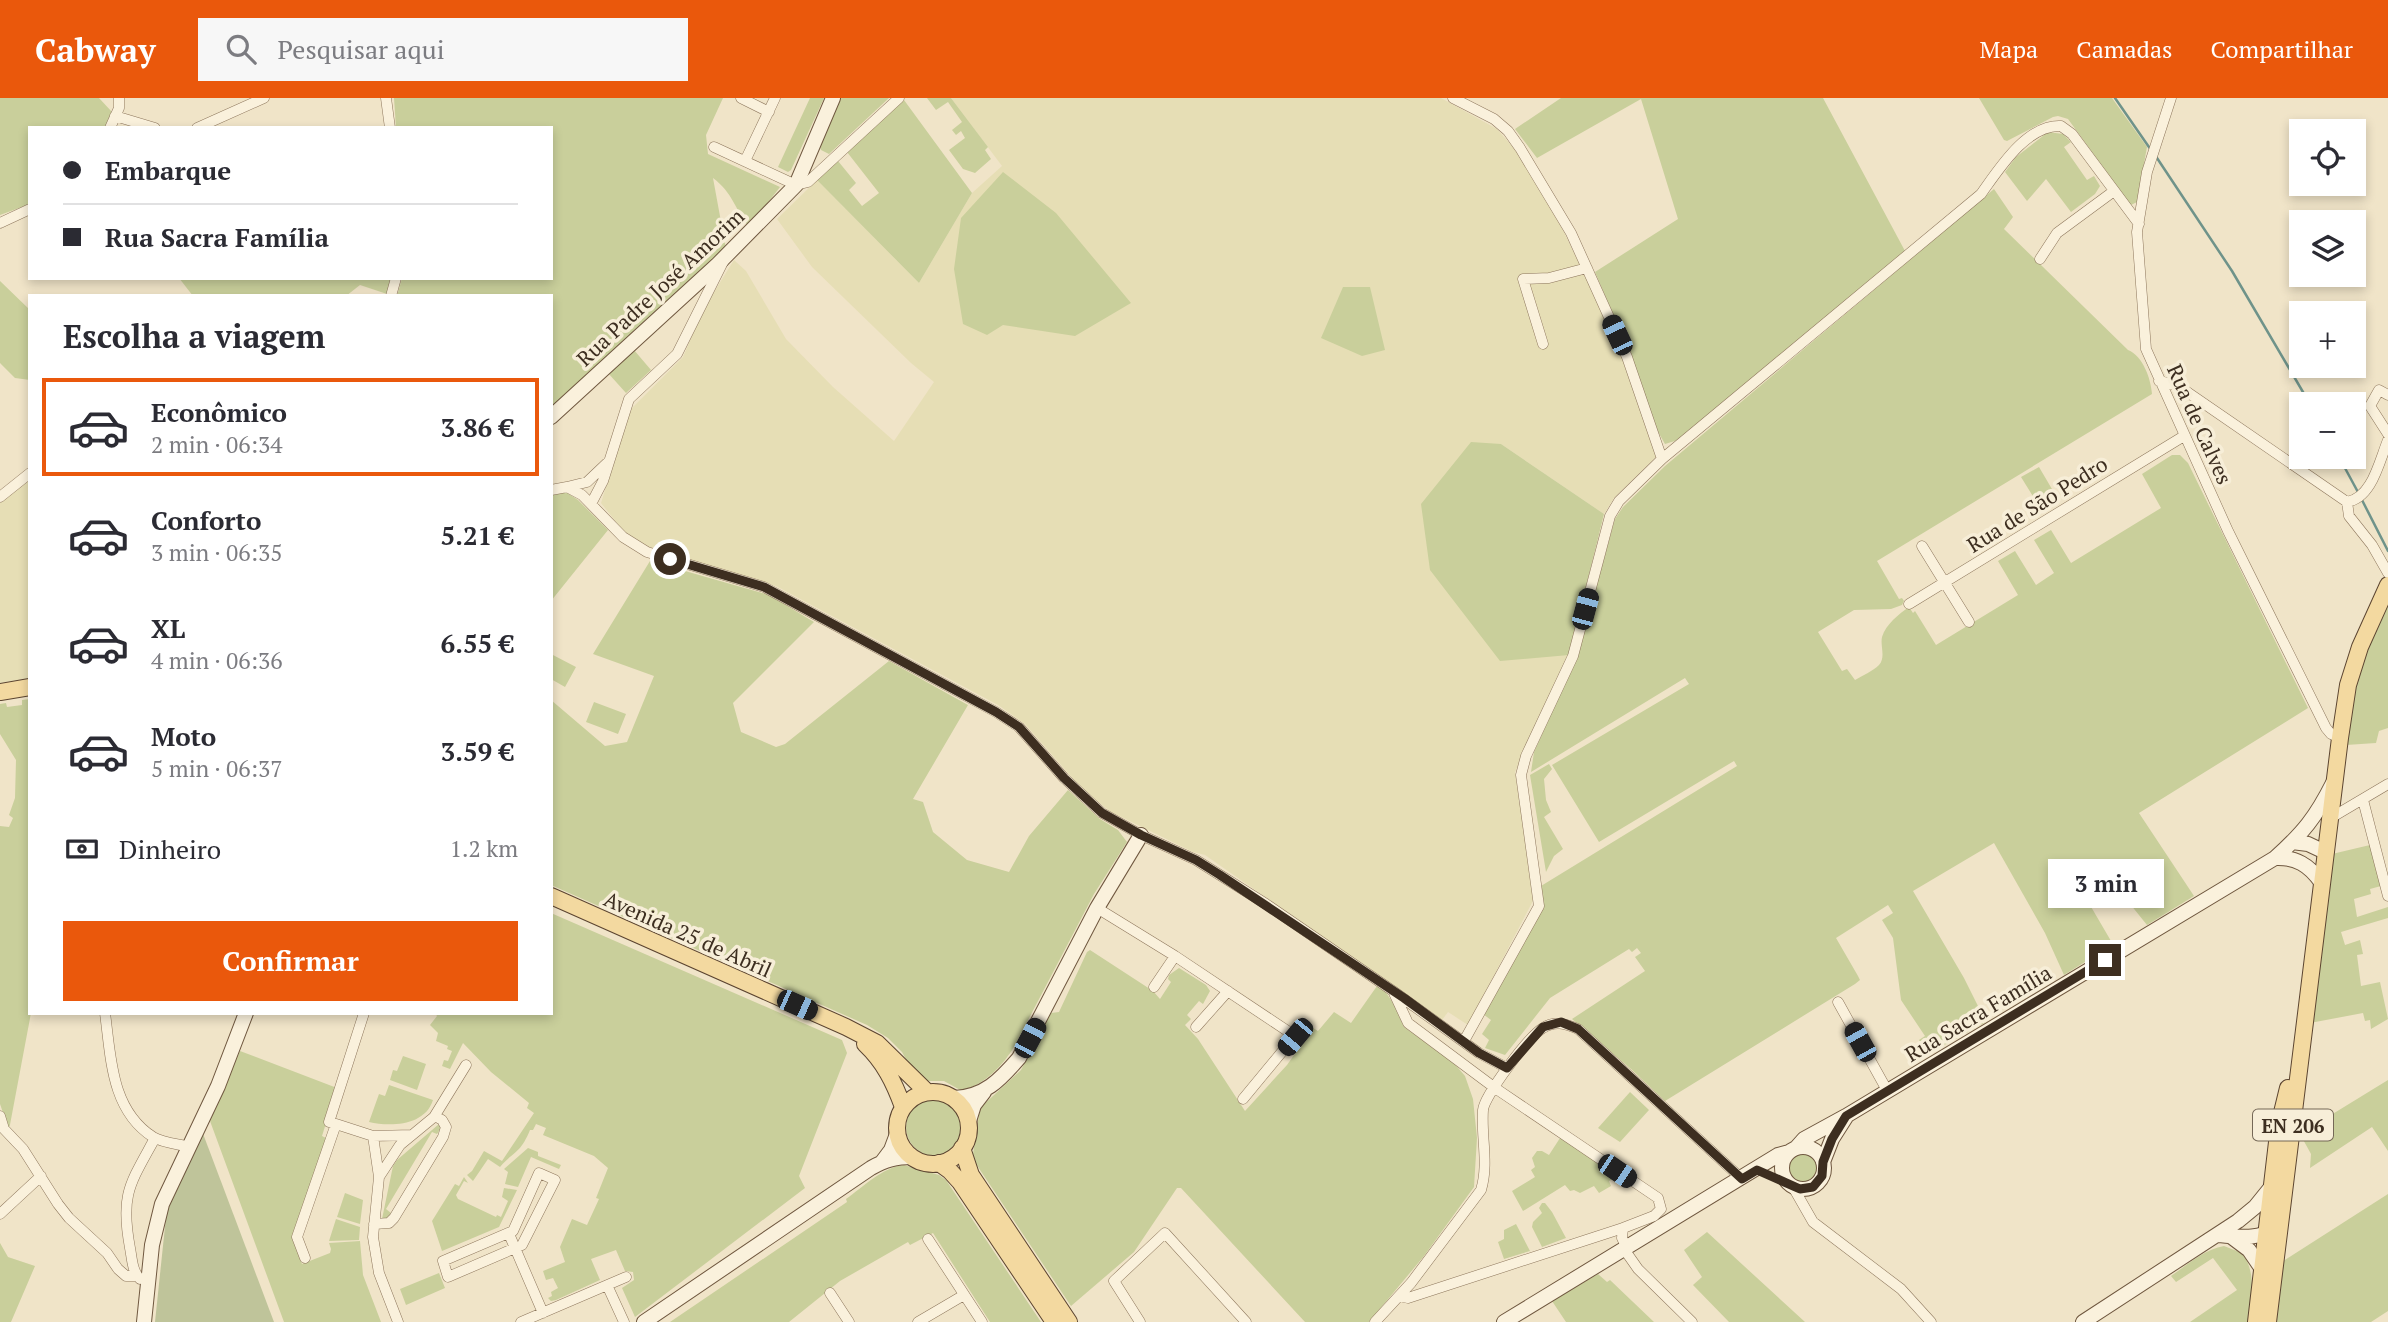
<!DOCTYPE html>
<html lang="pt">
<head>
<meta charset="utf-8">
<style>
	:root { --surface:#fff; --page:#f7f7f7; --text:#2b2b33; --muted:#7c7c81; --line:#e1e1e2; --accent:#ea580c }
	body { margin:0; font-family:"PT Serif",serif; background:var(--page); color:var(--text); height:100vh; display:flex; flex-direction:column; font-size:26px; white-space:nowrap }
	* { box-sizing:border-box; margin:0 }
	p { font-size:23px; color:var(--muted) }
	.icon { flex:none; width:38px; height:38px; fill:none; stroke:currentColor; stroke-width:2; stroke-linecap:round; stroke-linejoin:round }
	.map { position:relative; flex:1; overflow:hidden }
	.sheet { position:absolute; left:28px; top:196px; width:525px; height:721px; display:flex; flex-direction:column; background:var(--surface); border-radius:0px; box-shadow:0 4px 10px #0003 }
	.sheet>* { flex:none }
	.banner { position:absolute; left:28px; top:28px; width:525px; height:154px; border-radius:0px; box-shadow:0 4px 10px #0003; display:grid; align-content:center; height:154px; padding:0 35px; background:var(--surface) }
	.fabs { position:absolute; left:2289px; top:21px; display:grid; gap:14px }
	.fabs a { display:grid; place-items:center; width:77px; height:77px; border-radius:0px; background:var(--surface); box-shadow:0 4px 10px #0003; font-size:35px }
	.end { position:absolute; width:32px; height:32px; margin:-16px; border:9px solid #3d2e20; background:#fff; box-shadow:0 0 0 4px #fff }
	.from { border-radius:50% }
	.bubble { position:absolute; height:49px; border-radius:0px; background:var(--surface); box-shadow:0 4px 10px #0003; font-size:23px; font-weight:800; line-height:49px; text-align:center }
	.car { position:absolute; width:21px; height:42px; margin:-21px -10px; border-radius:9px; box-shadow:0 0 5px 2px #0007; background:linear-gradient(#222 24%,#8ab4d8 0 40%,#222 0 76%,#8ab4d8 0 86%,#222 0) }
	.banner b { display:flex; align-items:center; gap:24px; height:66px; font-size:26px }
	.banner b+b { border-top:2px solid var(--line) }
	.banner i { width:18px; height:18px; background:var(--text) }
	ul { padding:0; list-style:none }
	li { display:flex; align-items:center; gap:21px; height:98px; margin:0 14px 10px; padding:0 21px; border:4px solid transparent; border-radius:0px }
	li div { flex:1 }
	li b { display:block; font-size:26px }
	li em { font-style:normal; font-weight:800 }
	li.current { border-color:var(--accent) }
	li>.icon { width:63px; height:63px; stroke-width:1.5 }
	h2 { padding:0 35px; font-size:32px; line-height:84px }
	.pay { display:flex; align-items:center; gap:18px; height:77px; padding:0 35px; font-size:26px }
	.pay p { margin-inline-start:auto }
	.primary-button { display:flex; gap:14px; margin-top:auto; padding:14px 35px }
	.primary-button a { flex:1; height:80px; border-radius:0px; background:var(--accent); color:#fff; font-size:28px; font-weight:800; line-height:80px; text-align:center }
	header { display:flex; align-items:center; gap:42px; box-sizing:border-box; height:98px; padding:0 35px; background:var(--accent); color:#fff }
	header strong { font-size:33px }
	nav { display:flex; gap:38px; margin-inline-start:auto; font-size:24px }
	.search { width:490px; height:63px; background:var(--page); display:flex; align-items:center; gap:18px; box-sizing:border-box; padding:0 24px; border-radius:0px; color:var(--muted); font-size:26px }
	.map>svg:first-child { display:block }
	.farmland { fill:#e6deb5 }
	.green { fill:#c9cf9b }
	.cemetery { fill:#bfc49a }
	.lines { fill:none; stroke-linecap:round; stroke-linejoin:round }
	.stream { stroke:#6f938a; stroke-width:2.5 }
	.street-casing { stroke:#8d765c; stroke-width:11 }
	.secondary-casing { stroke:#6f573f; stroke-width:16 }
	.primary-casing { stroke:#5b4430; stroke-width:18 }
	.street { stroke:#faf1dc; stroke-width:10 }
	.secondary { stroke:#faf1dc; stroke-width:14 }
	.primary { stroke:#f3d9a0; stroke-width:16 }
	.route { stroke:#3d2e20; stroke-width:9 }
	.labels { text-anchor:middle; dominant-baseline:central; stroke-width:7; stroke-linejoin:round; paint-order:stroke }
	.shield { fill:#f7eed8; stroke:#756857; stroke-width:2 }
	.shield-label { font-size:19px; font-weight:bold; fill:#3d2e20 }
	.street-label { font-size:21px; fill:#3d2e20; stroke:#f7eed8 }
</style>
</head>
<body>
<header>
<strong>Cabway</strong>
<div class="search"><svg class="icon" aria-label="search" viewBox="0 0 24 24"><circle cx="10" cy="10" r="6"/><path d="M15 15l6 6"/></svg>Pesquisar aqui</div>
<nav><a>Mapa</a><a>Camadas</a><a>Compartilhar</a></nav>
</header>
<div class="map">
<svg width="2388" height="1224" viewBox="0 0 2388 1224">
	<rect width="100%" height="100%" fill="#f0e4c8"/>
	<!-- farmland -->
	<path class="farmland" d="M951,0h490l56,31 21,24 45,77 62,130 32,96 -43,42 -10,16 -103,-70 68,211 -54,117 19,127 -66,126 -20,-13 -6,8 -237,-165 -12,-3 -82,-40 -29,-23 -57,-65 -27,-19 -222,-119 -127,-38 -25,-16 -23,-29 29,-93 53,-53 21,-49 30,-48 12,11 40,68 47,48 61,54 40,-59 -23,-19 -99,-96 -35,-48 40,-39 102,103 53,-90 30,-27z
		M30,382v198l-30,5v-180z"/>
	<!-- green -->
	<path class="green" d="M0,0h99l13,14 -7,16h-75v76l-30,11z
		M394,0h329l-17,37 2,19 72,33 -31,40c-15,-19 -16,-34 -36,-49l13,71 -175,163v-116h-154l5,-18h149v-150h-155z
		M810,0h14l-33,72 -3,2 -10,-5z
		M839,0h50l-60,56 -8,-4 -2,-6z
		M927,0h24l37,49 -3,3 6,9 -16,14 -12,-4 -14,-19 16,-12 -4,-7 -5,4 -4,-5 10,-8 -14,-20 -12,8z
		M1561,0h262l82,153 -227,189 -13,4 -8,-14 -28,-78 -34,-80 83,-53 -37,-120 -104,59 -22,-29z
		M1979,0h133l35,49 -10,55 -6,3 -6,-3 2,-2 -59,-81 -10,-3 -5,1 -46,24 -3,-1z
		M904,2l68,93 -53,90 -102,-103 21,-19 18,22 -7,7 13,16 17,-13 -32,-41z
		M2048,34l15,2 8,8 -7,5 23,33 7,-4 6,10 -5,8 -24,18 -25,-33 -19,22 -22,-29 11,-15z
		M1003,74l53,41 75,90 -56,33 -72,-11 -16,10 -24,-11 -9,-55 7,-51z
		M1994,91l19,28 -9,12 124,121c15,6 23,29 24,44l-275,167 22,38 3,-1 2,3 -2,4 -11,4 -37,1 -36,22 24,39 5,-2 8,11c7,-4 18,-9 24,-15 7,-8 1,-19 3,-28 4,-13 17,-23 27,-30l4,6 2,-2 21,34 82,-50 -20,-34 17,-10 21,34 18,-12 -20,-33 17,-10 20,33 90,-55 -19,-34 30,-19h8l8,8 120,245 -169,105 55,83 -47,29 -25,-31 -8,-2 -24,13 21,36 -2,6 -45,28 -19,-42 -51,-90 -81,48 51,87 22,44 -49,27 -7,3 -4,-2 -7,-10 6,-4 -24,-36 -8,-62 -11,-18 11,-7 -5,-8 -52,33 22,38 2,4 -5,4 -190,117 -34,-32 -59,-50 73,-48 -10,-14 6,-4 -4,-5 -5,4 -3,-3 -79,49 -45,57 -20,-7 4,-8 -7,-6 9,-14 -8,-6 60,-108 -2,-20 196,-120 -3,-5 -135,81 -47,-77 137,-81 -4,-6 -154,94 3,-20 43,-96 38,-137 8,-12 42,-41z
		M179,180h212l-4,16 -27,-9 -14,11h-153z
		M0,183l30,29v70l-15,-2 -15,-15z
		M1343,189h27l15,63 -23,6 -41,-18z
		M634,252l17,20 -25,23 -18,-20z
		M1471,344l30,2 103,70 -35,141 -69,6 -70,-91 -9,-66z
		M2039,369l20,34 -17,10 -21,-34z
		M566,394l12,8 30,30 -57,71v-106z
		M650,463l119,34 45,27 -81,81 8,29 35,15 9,-3 104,-83 79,44 -55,94 10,3 10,30 34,28 42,12 20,-36 39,-46 32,29 18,11 9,12 -33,52 -79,151c-12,21 -29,38 -53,46l-18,-10h-18l-17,-16 -7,-13 -14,-14 -21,-13 -316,-140v-185l54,46 22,-4 27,-66 -61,-22z
		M2388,501v129l-9,3 -3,12 -30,2 3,-25 10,-51z
		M551,556l25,13 -11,20 -14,-8z
		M30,601l1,314 -22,117 -9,-26v-278l9,1 4,-9 -4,-3 6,-17 1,-38 -16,-26v-30l6,-1 1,4 15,-2v-5z
		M594,604l32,12 -8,20 -32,-12z
		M1549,666l3,5 -8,10 2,21 5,12 -7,5 19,32 -9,7 -8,16 -16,-97z
		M2370,747l11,41 -11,3 1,5 -17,5 3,18 31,-10v11l-47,14 4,13 15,-5 3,14 -6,1 4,31 19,-4 8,37 -17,10 -1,-9 -5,1 -2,-8 -53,10 22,-169z
		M551,815l291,127 5,13 -48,123 6,12 -170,129 -13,-29 12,-8 -1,-8 -8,-1 -9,-21 -25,9 9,21 -44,20 -5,1 -3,-3 4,-2 -1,-4 7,-4 -5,-10 -7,2 -3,-9 22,-9 -5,-15 12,-28 15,6 12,-26 -3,-1 12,-30 -14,-12 -51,-21 3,-7 -10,-4 -3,6h-3c-10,24 -15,20 -30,37l-12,-8 -15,22 -6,-6 5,-4 12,-20 18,10 32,-48 -7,-5 2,-5 -38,-31 -28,-29 -13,26 -8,-3 2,-6 4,1 4,-10 -5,-2 1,-3 -12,-5 2,-8 -8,-8 7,-9 -2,-3h116z
		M1090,852l63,41 7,8 11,-17 -3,-3 1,-4 10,-7 27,17 4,6 -7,13 -4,-3 -12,14 4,4 -6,6 13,14 47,72 42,-46 26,-37 5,3 16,-19 17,11 26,-37 8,5 8,12 11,24 49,35 12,14 8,23 4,39 -3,49 -50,69 -55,66h-64l-124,-134h-4l-43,64 -63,54 -97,-145 -1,-7 7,-46 41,-38 30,-57 8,-1 28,-60z
		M240,953l97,37 -15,48 6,3 -35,99 9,26 28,-11 1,-4 -2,-6 31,-2 3,34 18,47h-97l-74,-201z
		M403,958l23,8 -9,26 -27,-10 3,-10 4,1z
		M2388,982v71l-16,-24 -62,41 1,-14 -11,-20z
		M389,987l44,15c-8,26 -43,27 -64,22l10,-28 6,2z
		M1630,994l19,18 -29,32 -22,-14z
		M906 1029a29 29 0 1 1 58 0a29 29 0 1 1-58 0Z
		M439,1026l2,4 -4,6 -5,-2 -46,77 5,4 -5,8 -4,-2 11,-53 4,-6z
		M1560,1040l64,42v4l-5,-4 -4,1 -2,-2 -4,2 2,5 -12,7 -5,-7 -14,7 -6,-3 -4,1 -5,-6 -42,26 -11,-20 23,-14 -4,-7 4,-3 -3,-9 5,-7h5l7,4z
		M528,1050l10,4v4l23,9 -2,4 -28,-12 -13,30 -13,-3 3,-12 -4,-3z
		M1787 1069a15 15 0 1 1 30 0a15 15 0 1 1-30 0Z
		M904,1067l35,10 7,5 95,142h-51l-57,-89 -23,12 -2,-3 -68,39 -51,41h-119l177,-120 -1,-3c17,-12 37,-32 58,-34z
		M464,1079l4,6 -4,-2 -8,14 2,4 38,18 1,-2 4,2 7,-16 -6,-4 2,-9 13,2 -18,37 -57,24 -10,-30 23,-37 4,2z
		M345,1095l18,7 -3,24 -23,-7z
		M2388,1096v117l-17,11h-98l7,-59z
		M1542,1105h3l7,9 14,26 -24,9 -10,-20 1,-5 9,-9 -3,-5z
		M336,1121l24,8 -1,13 -30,1z
		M1516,1126l14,27 -26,8 -6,-17 6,-3v-9z
		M1707,1134l98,90h-76l-36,-37 9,-8 -18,-27z
		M0,1145l8,14 27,9 -24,56h-11z
		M2224,1148l18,7c15,19 9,46 8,69h-60l47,-32 -24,-32 -37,24 -5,-6c16,-11 34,-27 53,-30z
		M439,1175l6,15 -39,17 -6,-16z
		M1598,1176l9,8 3,-2 44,42h-88l-14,-21z"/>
	<!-- cemetery -->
	<path class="cemetery" d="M202,1033l72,191h-119l13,-124z"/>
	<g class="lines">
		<!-- stream -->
		<path class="stream" d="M2115,0l36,52
			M2155,57l77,116 78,133
			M2339,359l20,37
			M2362,402l26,51"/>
		<defs>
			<path id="street" d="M386,0l4,30
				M741,0l28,14
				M1453,0l41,21 14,12 12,17 51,85 56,124 35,102
				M2171,0l-24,74 -10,60 9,117 82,182 98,197 5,6 9,4
				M115,18l40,12
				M110,30l9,-20v-10
				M197,30l67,-30
				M714,49l82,38 12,-3 91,-84
				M745,63l30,-63
				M0,125l30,-14
				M2040,161l17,-26 57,-42
				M391,198l5,-18
				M1543,246l-20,-65 26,-1 38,-10
				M2159,283l18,4 170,117 2,14 23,29 16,28
				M2388,297l-9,-5 -9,16 18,28
				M567,389l20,-5 20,-19
				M551,392l16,-3 15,8 41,42 24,15 117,35 232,125 23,15 45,51 38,35 39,22 55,25 70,44 127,87 15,32 87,65 163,110 3,11 -7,7 -31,12 -1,10 5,10
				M0,399l30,-24
				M2347,404c25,-4 32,-40 41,-62
				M591,406l12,-23 26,-82 48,-45 46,-92
				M1922,448l47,76
				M1909,506l275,-168
				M2363,702l25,96
				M2329,721l59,-35
				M1097,810l78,48 120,80 -52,63
				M1154,889l21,-31
				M1393,893l86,62 28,15
				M1838,904l50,90
				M105,915c6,45 6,97 48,124 10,6 26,7 37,10
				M1196,929l32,-36
				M1464,943l75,-135 -18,-131 5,-19 47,-100 37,-140 9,-15 43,-42 319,-265c18,-25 46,-70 80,-68l11,8 67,90
				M0,1018l4,13 19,20 35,55 11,14 38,35 11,16 8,7h10
				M336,1026l-7,-2 35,-109
				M373,1038l39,-1
				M539,1075l16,7 -33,65 -74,32 -5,-16 70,-30z
				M379,1079l21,-32 34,-28 32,-52
				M1793,1089l20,35 88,67 30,33
				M0,1116l41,-38
				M374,1126l15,-1 5,-5 49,-81 3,-10 -4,-7 -7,-4
				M509,1136l34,79
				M928,1141l54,83
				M1624,1151l14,20 54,53
				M305,1160l-8,-21 39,-113 37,12 6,41 -6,60 6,36 19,49
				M140,1181c-8,-8 -8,-21 -10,-31 -10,-54 0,-64 25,-110
				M607,1187l17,37
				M830,1195l19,29
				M1399,1198l9,2 215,-70
				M521,1224l105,-45
				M918,1224l46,-27
				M1140,1224l-26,-41 51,-48 81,89
				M1375,1224l36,-39 70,-93c8,-27 0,-52 2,-80 1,-14 46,-74 60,-82 12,-8 23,-4 35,1l164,150"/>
			<path id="secondary" d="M551,319l166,-152 79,-80 37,-87
				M2292,744l16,2 17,8
				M2275,760c21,-1 34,7 46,24
				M954,1000c30,-1 46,-18 65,-40l78,-150 44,-73
				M969,1023l5,-16 10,-13
				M1782 1070a21 21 0 1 1 42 0a21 21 0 1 1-42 0Z
				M1796,1050l8,-9 42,-23 429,-258c28,-25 41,-41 58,-75
				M882,1064l9,-12 6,-16
				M1823,1064l9,-23 14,-22
				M2218,1137c16,1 43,6 55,-7
				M2229,1137l20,15 13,19
				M144,1224l8,-77 10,-41 56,-118 28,-73
				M644,1224l227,-154c14,-8 25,-11 41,-11
				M1504,1224l274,-167 11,-3
				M2083,1224l155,-101 17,-14 17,-21"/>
			<path id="primary" d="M0,594l30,-5
				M551,798l295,131 31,16 50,49
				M865,946c19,18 29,38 38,63
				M897 1030a36 36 0 1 1 72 0a36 36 0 1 1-72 0Z
				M962,1050l9,27 98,147
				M939,1065l11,8 10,11 94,140
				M2256,1224l23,-197 9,-37
				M2268,1224l72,-584 8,-53 12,-38 28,-62"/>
		</defs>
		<!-- street casing -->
		<use href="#street" class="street-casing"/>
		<!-- secondary casing -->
		<use href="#secondary" class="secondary-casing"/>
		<!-- primary casing -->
		<use href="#primary" class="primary-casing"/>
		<!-- street -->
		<use href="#street" class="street"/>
		<!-- secondary -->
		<use href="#secondary" class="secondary"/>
		<!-- primary -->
		<use href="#primary" class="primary"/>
	</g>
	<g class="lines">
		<!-- route -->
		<path class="route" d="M670,461l94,28 232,125 23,15 45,51 38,35 39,22 55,25 24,15 184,123 75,55 28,15 36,-41 18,-5 17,7 164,150 15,-9 43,19 13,-2 9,-11 1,-14 9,-23 14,-23 259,-156"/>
	</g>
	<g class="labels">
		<!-- shield labels -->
		<rect class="shield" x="2253" y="1011.5" width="80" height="31" rx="5"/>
		<g class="shield-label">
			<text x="2293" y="1027">EN 206</text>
		</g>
		<!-- street labels -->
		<g class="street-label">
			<text transform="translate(660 189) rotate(-43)">Rua Padre José Amorim</text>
			<text transform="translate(2200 326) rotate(66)">Rua de Calves</text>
			<text transform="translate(2037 406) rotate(-32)">Rua de São Pedro</text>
			<text transform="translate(688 836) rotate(24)">Avenida 25 de Abril</text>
			<text transform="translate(1978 915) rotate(-31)">Rua Sacra Família</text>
		</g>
	</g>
</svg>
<div class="fabs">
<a><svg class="icon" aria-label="locate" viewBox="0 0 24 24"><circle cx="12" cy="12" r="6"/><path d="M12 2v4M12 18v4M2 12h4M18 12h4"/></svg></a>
<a><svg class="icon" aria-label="layers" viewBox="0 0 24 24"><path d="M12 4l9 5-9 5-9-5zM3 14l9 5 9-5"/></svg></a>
<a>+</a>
<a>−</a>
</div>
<i class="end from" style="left:670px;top:461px"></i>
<i class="end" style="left:2105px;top:862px"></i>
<div class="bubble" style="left:2048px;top:761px;width:116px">3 min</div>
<i class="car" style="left:1617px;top:237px;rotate:335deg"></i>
<i class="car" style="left:1585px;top:511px;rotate:15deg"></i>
<i class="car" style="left:797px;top:907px;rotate:114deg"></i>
<i class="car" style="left:1295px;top:939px;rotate:220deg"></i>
<i class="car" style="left:1030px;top:940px;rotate:28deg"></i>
<i class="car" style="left:1860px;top:944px;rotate:331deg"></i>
<i class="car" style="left:1617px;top:1073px;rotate:124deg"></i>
<div class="banner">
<b><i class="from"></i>Embarque</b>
<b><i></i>Rua Sacra Família</b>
</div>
<section class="sheet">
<h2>Escolha a viagem</h2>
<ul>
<li class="current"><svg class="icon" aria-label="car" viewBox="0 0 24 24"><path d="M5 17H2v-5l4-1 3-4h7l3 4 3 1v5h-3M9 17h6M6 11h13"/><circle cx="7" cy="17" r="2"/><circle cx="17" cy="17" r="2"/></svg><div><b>Econômico</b><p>2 min · 06:34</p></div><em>3.86 €</em></li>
<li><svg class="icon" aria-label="car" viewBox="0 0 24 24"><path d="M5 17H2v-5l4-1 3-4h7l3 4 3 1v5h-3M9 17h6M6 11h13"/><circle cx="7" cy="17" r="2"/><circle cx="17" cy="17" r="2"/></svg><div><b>Conforto</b><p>3 min · 06:35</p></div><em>5.21 €</em></li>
<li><svg class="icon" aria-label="car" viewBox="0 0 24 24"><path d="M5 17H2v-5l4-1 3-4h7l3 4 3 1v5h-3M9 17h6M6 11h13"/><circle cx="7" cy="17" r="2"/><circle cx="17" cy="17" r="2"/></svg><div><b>XL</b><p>4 min · 06:36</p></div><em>6.55 €</em></li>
<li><svg class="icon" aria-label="car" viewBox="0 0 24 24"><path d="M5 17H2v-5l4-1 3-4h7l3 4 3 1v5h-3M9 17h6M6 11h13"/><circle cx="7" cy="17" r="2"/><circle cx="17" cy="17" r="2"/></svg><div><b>Moto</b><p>5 min · 06:37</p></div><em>3.59 €</em></li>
</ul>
<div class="pay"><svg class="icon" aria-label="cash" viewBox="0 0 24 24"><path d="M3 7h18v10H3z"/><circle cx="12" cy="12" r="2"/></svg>Dinheiro<p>1.2 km</p></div>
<div class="primary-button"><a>Confirmar</a></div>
</section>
</div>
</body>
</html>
